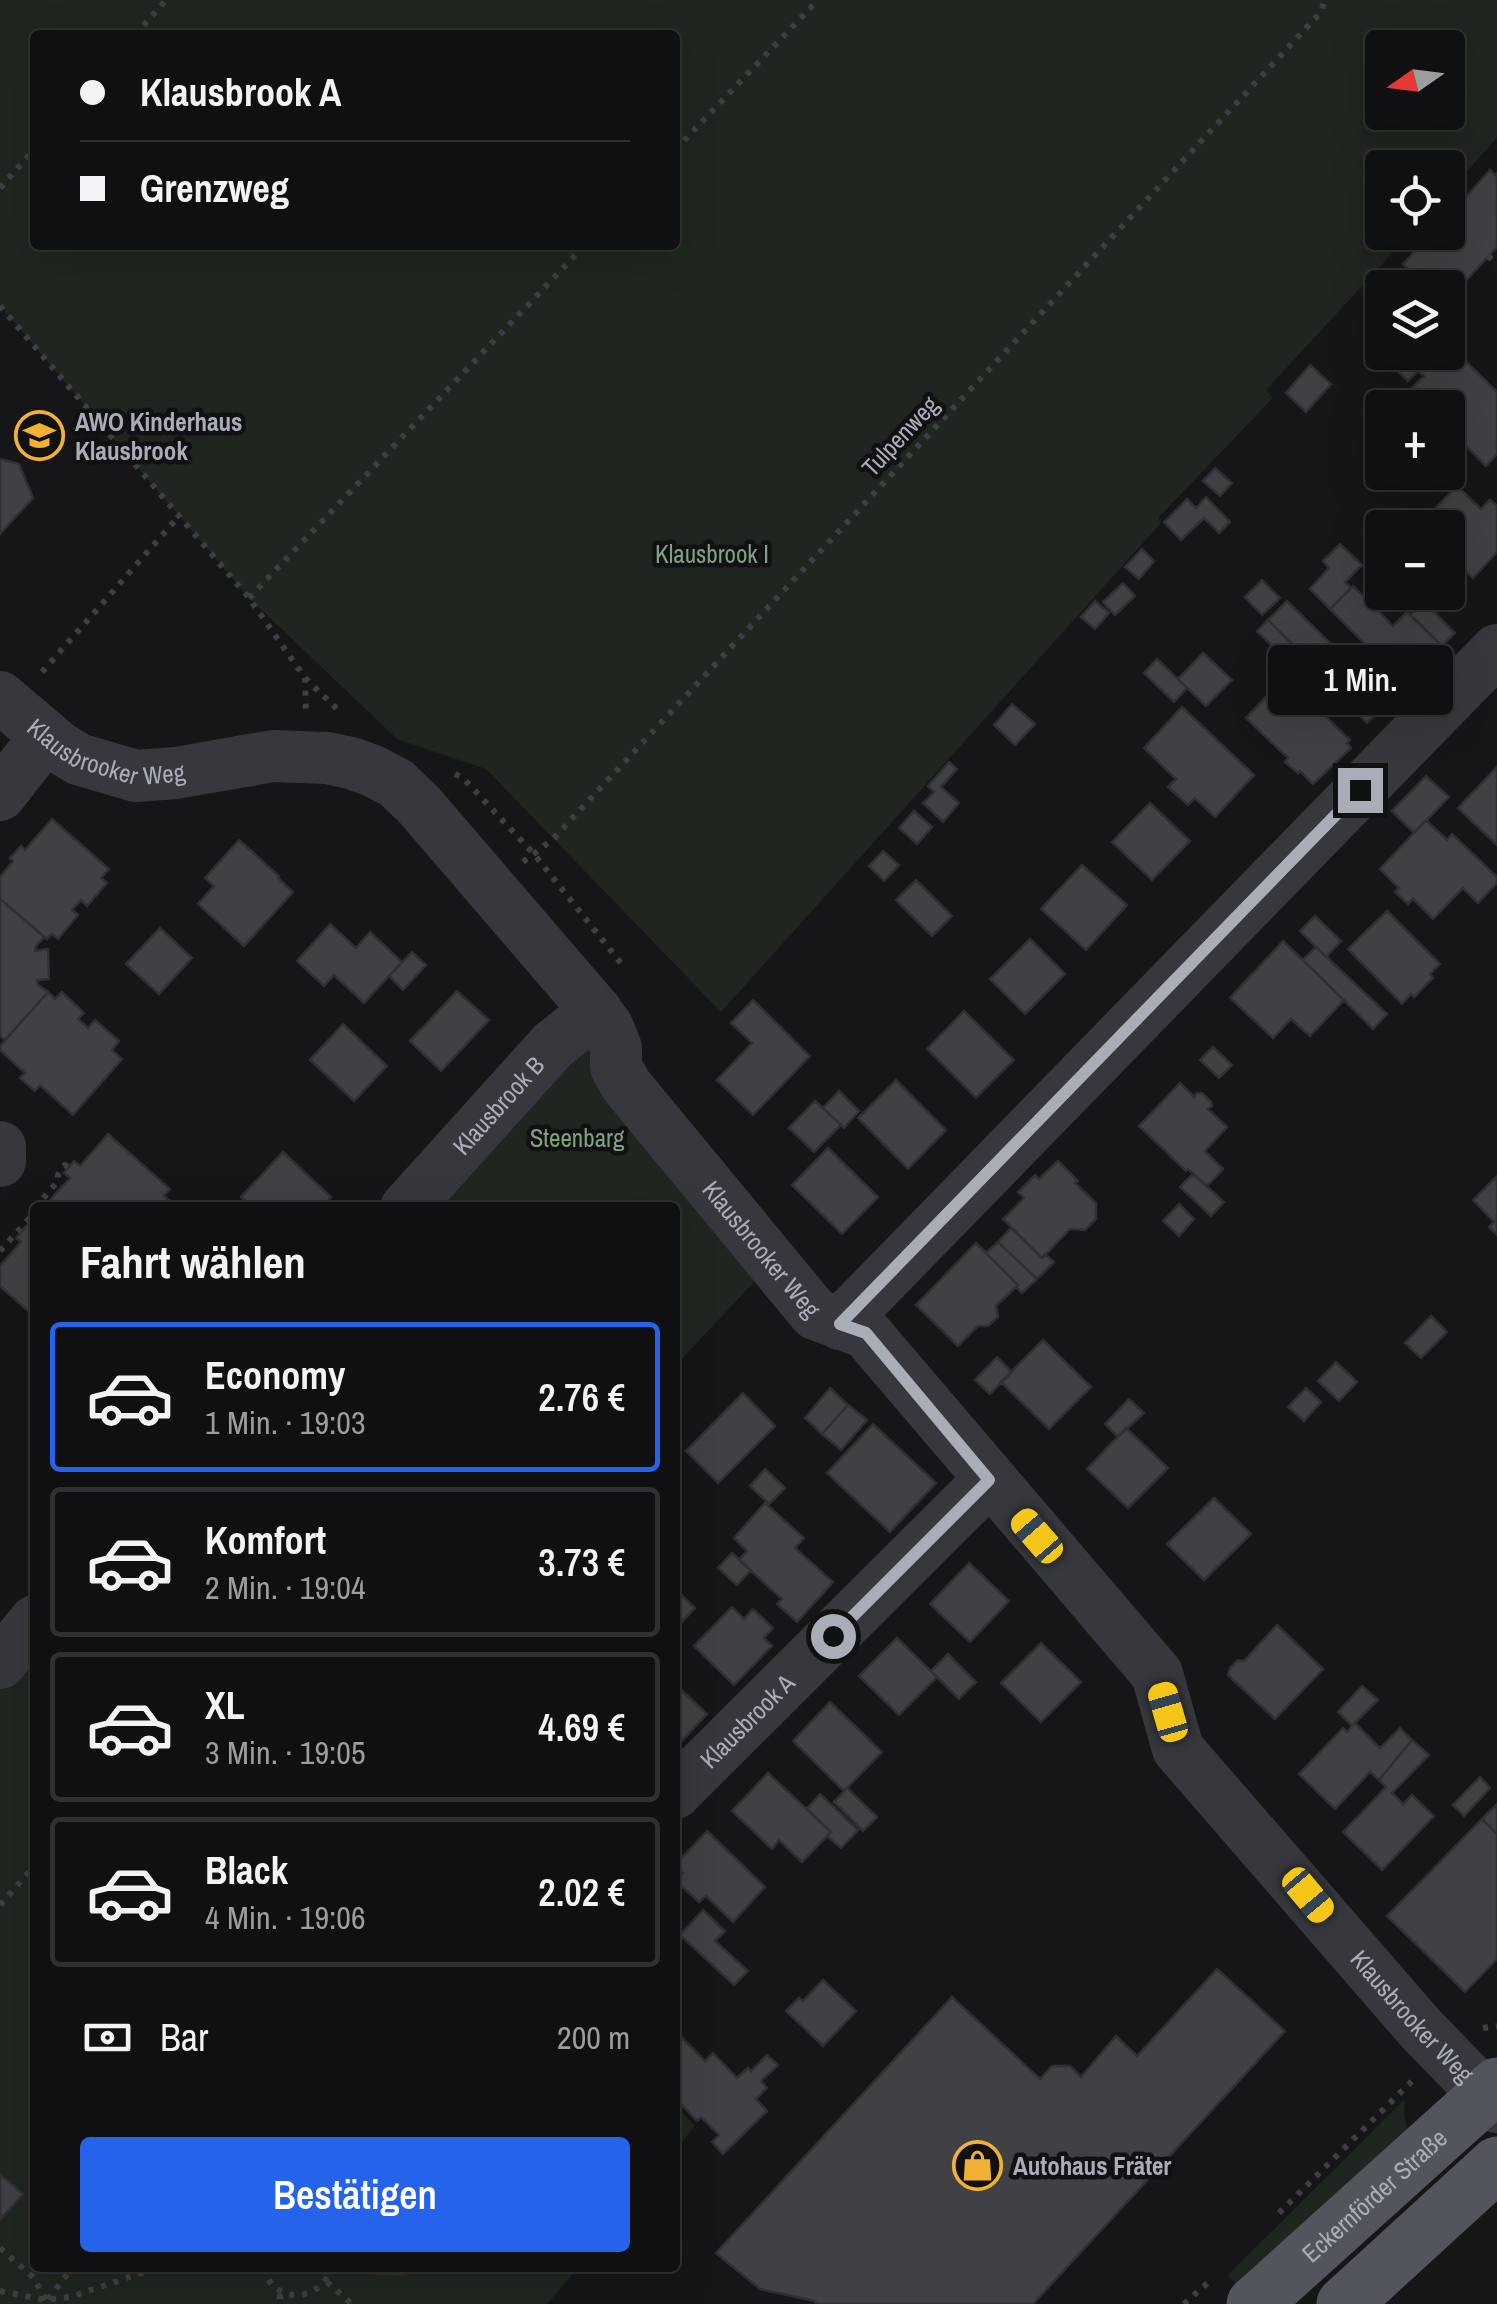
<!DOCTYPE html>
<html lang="de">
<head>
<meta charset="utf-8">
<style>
	:root { --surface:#101012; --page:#19191b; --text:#f1f3f6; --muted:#9c9d9f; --line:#303032; --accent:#2563eb }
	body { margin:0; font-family:"Archivo Narrow",sans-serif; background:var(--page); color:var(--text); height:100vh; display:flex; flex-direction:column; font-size:38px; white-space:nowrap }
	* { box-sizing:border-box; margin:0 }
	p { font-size:32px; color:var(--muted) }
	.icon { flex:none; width:55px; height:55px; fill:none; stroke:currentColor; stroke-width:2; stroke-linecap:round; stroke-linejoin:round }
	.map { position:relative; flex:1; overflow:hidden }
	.side { position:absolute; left:30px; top:1202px; width:650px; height:1070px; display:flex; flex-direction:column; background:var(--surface); border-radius:10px; box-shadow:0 10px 40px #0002,0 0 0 2px var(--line) }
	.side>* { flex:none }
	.top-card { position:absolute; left:30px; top:30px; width:650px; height:220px; border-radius:10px; box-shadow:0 10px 40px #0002,0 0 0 2px var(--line); display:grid; align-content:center; height:220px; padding:0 50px; background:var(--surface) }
	.needle { width:65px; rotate:256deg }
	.buttons { position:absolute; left:1365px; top:30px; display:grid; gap:20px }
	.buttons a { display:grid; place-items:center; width:100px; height:100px; border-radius:10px; background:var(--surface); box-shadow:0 10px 40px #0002,0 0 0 2px var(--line); font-size:50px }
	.end { position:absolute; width:45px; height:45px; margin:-22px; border:12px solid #a8adb8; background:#111; box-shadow:0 0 0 5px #111 }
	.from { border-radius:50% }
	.bubble { position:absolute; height:70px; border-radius:10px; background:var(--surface); box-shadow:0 10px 40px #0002,0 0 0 2px var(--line); font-size:32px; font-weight:600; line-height:70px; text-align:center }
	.car { position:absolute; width:30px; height:60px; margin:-30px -15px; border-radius:12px; box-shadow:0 0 8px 2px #0007; background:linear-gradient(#f5c518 24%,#345 0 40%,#f5c518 0 76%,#345 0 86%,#f5c518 0) }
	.top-card b { display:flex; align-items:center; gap:35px; height:95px; font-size:38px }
	.top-card b+b { border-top:2px solid var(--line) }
	.top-card i { width:25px; height:25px; background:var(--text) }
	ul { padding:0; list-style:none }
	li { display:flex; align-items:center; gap:30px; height:150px; margin:0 20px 15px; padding:0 30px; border:5px solid var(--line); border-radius:10px }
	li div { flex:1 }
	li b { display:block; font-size:38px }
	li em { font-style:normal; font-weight:600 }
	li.on { border-color:var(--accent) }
	li>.icon { width:90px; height:90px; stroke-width:1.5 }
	h2 { padding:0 50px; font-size:45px; line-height:120px }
	.pay { display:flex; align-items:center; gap:25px; height:110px; padding:0 50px; font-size:38px }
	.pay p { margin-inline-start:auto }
	.button { display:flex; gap:20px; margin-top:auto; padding:20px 50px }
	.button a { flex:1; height:115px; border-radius:10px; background:var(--accent); color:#fff; font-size:40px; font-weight:600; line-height:115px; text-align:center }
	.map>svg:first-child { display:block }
	.green { fill:#1e261f; fill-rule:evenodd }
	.building { fill:#404145; stroke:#303034; stroke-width:2.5 }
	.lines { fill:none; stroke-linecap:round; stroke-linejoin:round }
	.path { stroke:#3d3f44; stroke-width:6; stroke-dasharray:5 8; stroke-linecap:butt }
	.minor { stroke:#37383d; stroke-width:52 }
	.major { stroke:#53555c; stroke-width:55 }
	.route { stroke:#a8adb8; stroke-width:12 }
	.labels { text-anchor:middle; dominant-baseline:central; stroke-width:9; stroke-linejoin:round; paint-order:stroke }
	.poi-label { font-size:25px; font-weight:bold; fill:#a8adb8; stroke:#111113; text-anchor:start }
	.street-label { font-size:25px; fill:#a8adb8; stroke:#111113 }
	.park-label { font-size:25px; fill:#7fa381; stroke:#111113 }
</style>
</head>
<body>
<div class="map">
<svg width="1497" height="2304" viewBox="0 0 1497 2304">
	<rect width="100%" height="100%" fill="#161618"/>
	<!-- green -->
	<path class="green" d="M0,0h1497v138l-49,54v-24h-66v64l29,1 -145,157 7,8 -115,120 3,5 -440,489 -235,-243 -89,-30 -148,-141 -249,-292zM35,35h640v210h-640zM1382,48h66v64h-66z
		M595,1018l178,244 -98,104v-158h-258z
		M35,1639v629h543l-31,36h-547v-625z
		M1405,2099l-1,16 4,15 -172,154 -8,-9z
		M675,2105l20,21 -20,24z"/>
	<!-- building -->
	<path class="building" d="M1490,170l5,5 2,-2v74l-49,53v-12h-19l-26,-24 30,-32h15v-15z
		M1382,321v31h66v-8l49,48v62l-11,12 -38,-38v-20h-22l-17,-17 15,-15 -6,-5 -10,10 -43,-42z
		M1310,365l21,19 -25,28 -20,-19z
		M0,459l19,5 14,34 -33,36z
		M1215,468l17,15 -12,13 -17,-15z
		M1457,486l24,23 9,-9 7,6v46l-24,26 -25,-23v-6l7,-7 -7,-7v-7h-8l-12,-12z
		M1206,497l24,25 -11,11 -15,-15 -23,22 -17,-18 23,-23 9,9z
		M1340,544l22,21 -17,17 6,6 -21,21 -20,-20 19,-21 -6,-7z
		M1142,549l12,12 -15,18 -14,-12z
		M1262,580l18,18 -18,17 -17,-18z
		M1123,583l12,13 -20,19 -12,-13z
		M1353,586l40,40 14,-14 38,37 -37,38 -78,-78z
		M1095,601l14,12 -14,16 -14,-12z
		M1287,601l60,59 11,-11 42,41 -33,33 -46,-45 3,-3 -56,-55z
		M1424,602l31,31 -13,13 -31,-31z
		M1268,620l32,32 -11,11 -32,-32z
		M1203,653l29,27 -26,26 -28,-27z
		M1157,659l30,29 -13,14 -30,-29z
		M1285,677l65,63 -3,3 4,5 -38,36 -13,-13 -2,2 -13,-11 3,-4 -42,-40z
		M1012,704l23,20 -20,21 -21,-20z
		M1182,707l72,68 -39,42 -20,-19 -7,7 -20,-18 8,-8 -32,-31z
		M949,762l8,7 -16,18 18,16 -16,19 -20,-19 11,-11 -6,-6z
		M1497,767v78l-39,-37z
		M1426,776l23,21 -35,36 -22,-22z
		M1150,803l40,38 -38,39 -40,-38z
		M914,811l18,16 -15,17 -18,-16z
		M52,819l57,50 -8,9 6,5 -20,23 -6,-6 -9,10 6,5 -20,24 -6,-5 -5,5 -47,-40v-22l13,-16 -3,-3 11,-12 4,4z
		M1426,820l21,20 5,-6 45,43v6l-19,20 -15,-15 -30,31 -20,-20 -5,5 -13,-12 4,-4 -19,-19z
		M239,840l40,36 -1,2 15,14 -49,54 -46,-42 16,-18 -9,-8z
		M883,851l16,14 -15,16 -15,-15z
		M1082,865l45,40 -41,45 -45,-41z
		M916,880l36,36 -20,20 -36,-36z
		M0,899l44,38 -8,9 -1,5 13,-2 1,30 -12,1 1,5 10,7 -43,48 -5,-4z
		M1387,911l53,53 -10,10 3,4 -19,19 -3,-3 -9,10 -54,-55z
		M1315,916l26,25 -15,16 -26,-26z
		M330,924l26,24 14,-16 32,30 -38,41 -30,-28 -10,11 -27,-25z
		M160,928l32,30 -33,36 -33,-30z
		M1030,939l35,35 -40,40 -35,-35z
		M1283,941l61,59 -34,36 -19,-17 -18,19 -43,-40z
		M1316,947l71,67 -14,15 -70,-69z
		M412,952l14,13 -23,25 -14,-14z
		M457,991l32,29 -48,51 -31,-30z
		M48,992l7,7 7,-7 22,21 -6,6 10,9 7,-8 24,21 -7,9 10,9 -49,56 -33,-30 -5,6 -15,-13 5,-5 -25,-23v-4z
		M753,1000l57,56 -57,59 -36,-35 35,-37 -21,-20z
		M964,1011l50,49 -38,38 -49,-49z
		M343,1024l44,42 -33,35 -44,-41z
		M1213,1047l19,18 -13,13 -19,-18z
		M896,1080l50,50 -38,39 -50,-51z
		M1180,1083l14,14 3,-4h5l9,9 1,4 -4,3 19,18 -22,24 18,18 -16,17 -19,-17 -2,2 -47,-45z
		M839,1091l20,20 -15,17 -21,-20z
		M815,1101l26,24 -27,27 -25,-24z
		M108,1134l62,55 -6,7 9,7 -4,5h-113l-7,-7 21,-23 -6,-5 10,-12 6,5z
		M828,1148l50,49 -36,37 -50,-49z
		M283,1152l48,45 -10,11h-68l-12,-11z
		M1058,1161l20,20 -3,2 21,20v16l-11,11 -15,-1 -28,29 -39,-39 21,-21 -6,-6 17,-17 4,4z
		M1193,1174l31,28 -13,14 -31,-29z
		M1497,1176v59l-8,-8 5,-5 -21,-22z
		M1179,1204l15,15 -15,17 -16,-15z
		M28,1224l4,4 3,-3v92l-35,-31v-20l21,-24 -5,-4z
		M1011,1228l31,30 3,-4 9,8 -17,17 -39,-37z
		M998,1242l39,37 -15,14 -6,-6 2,-2 -32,-32z
		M976,1243l42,42 -22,21 2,11 -10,9h-10l-20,20 -42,-41z
		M1431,1316l16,16 -26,26 -16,-15z
		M1043,1340l48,47 -42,42 -48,-47z
		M997,1357l15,15 -22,22 -15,-14z
		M1336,1362l21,20 -18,19 -21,-20z
		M830,1388l18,17 -26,29 -17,-16z
		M1306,1388l15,14 -17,19 -16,-14z
		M743,1393l32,33 -57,57 -32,-32z
		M1129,1399l15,14 -26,24 -13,-13z
		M848,1405l19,15 -26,30 -19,-16z
		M873,1424l63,59 -46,49 -63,-59z
		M1126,1428l42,40 -40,40 -41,-39z
		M765,1469l20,19 -16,16 -19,-18z
		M1214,1498l37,36 -47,46 -37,-36z
		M765,1503l39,35 -9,10 38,34 -36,40 -20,-18 5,-5 -43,-39 8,-9 -13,-13z
		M732,1553l19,17 -14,15 -19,-17z
		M969,1563l40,38 -39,41 -40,-38z
		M675,1589l20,19 -20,21z
		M732,1607l12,12 9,-10 20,19 -9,10 8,8 -38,39 -40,-39z
		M1277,1625l46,44 -48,50 -47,-44 2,-7 8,-8 6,1z
		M897,1638l40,39 -38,38 -40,-39z
		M1041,1643l40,39 -40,40 -40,-39z
		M948,1654l28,28 -17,17 -28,-28z
		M675,1684l32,30 -32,34z
		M1362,1686l16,14 -26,26 -14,-14z
		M830,1702l52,50 -38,39 -51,-50z
		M1355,1723l25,25 20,-20 12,12 -33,40 -9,-8 -35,37 -36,-35 44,-46 4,4z
		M1412,1740l17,15 -37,38 11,11 9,-9 22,21 -52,54 -39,-38 43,-45 -7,-7z
		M768,1773l63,59 -29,30 -23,-22 -7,9 -40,-38z
		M1480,1777l10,11 -26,28 -11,-11z
		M847,1788l30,29 -14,14 -29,-29z
		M820,1794l38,36 -17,18 -14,-12 4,-4 -24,-23z
		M1497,1804v30l-15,-15z
		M1482,1819l15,15v125l-32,33 -78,-76z
		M707,1831l58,56 -32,35 -27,-26 -7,6 -23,-21 7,-8 -8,-8z
		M703,1910l22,21 -10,10 33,30 -14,14 -54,-50z
		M1217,1969l68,62 -252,273h-216l-3,-3 -54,-12 -44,-36 236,-256 88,82 12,-13h18l11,11 35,-41 21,20z
		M823,1980l33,31 -33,35 -37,-35 13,-13 4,3z
		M675,2031l30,30 8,-8 24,25 11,-10 3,3 16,-16 11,10 -17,16 6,7 -11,11 11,12 -44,43 -11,-12 7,-7 -18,-18 -4,4 -22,-23z
		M0,2174l23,20 -23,26z
		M371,2268h32v6l-31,-1z"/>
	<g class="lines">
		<!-- path -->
		<path class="path" d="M135,35l31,-35
			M675,150l143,-150
			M0,188l35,-40
			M1488,256l9,8
			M0,306l249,292 56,80 1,37
			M249,598l336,-353
			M42,672l138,-157
			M305,678l35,34
			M455,774l8,4 71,76 90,113
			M523,862l30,-23 768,-827 4,-12
			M39,1208l4,-5 -2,-2 17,-20v-6l7,-10 4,3
			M613,1208l1,-2
			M0,1251l35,-39
			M0,1905l35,-40
			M1483,2028l14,-2
			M1279,2213l133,-132
			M0,2248l33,29 13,23
			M263,2268c11,36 55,36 69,0
			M327,2282l25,22
			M0,2291l46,9 24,-3 86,-29
			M280,2294v10
			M48,2299l24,-31
			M1184,2304l29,-26"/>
		<!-- minor -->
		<g class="minor">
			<path id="s1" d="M0,697l59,50 19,12 58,17 40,-3 97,-17 54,2 24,5 22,8 23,12 23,22 177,206 12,17 8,20v19l10,18 189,229 51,19 291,341 21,75 243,280 76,78"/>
			<path d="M0,795l46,-59"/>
			<path d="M0,1147v14"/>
			<path id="s2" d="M406,1208l147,-163 43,-34"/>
			<path d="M840,1324l657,-674"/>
			<path d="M0,1663l35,-42"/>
			<path id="s3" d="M675,1793l314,-313"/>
		</g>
		<!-- major -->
		<g class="major">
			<path id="s4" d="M1254,2304l243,-219"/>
			<path d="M1344,2304l153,-140"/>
		</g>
	</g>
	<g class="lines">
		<!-- route -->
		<path class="route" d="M833,1636l156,-156 -123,-147 -26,-9 520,-534"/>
	</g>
	<!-- icons -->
	<defs>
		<symbol id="school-ring" viewBox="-11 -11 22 22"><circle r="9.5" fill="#111113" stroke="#f2b134" stroke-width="1.5"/><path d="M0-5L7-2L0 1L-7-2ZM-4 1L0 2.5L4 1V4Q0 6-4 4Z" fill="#f2b134"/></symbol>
		<symbol id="shop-ring" viewBox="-11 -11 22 22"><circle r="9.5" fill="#111113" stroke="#f2b134" stroke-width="1.5"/><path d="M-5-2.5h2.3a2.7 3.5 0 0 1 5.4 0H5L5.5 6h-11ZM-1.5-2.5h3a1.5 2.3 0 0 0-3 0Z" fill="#f2b134"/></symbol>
	</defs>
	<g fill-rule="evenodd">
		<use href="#school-ring" x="12" y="408" width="55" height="55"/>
		<use href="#shop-ring" x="950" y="2138" width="55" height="55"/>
	</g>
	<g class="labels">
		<!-- poi labels -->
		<g class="poi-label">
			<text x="75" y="422">AWO Kinderhaus<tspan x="75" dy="29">Klausbrook</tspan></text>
			<text x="1013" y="2166">Autohaus Fräter</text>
		</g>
		<!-- street labels -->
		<g class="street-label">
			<text transform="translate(900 436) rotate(-47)">Tulpenweg</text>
			<text stroke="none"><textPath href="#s1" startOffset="125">Klausbrooker Weg</textPath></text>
			<text stroke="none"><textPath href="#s2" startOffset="138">Klausbrook B</textPath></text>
			<text stroke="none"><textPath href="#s1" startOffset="1025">Klausbrooker Weg</textPath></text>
			<text stroke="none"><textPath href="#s3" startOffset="102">Klausbrook A</textPath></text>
			<text stroke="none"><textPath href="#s1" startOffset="2045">Klausbrooker Weg</textPath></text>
			<text stroke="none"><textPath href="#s4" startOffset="162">Eckernförder Straße</textPath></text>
		</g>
		<!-- park labels -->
		<g class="park-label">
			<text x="712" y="554">Klausbrook I</text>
			<text x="577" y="1138">Steenbarg</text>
		</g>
	</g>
</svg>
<div class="buttons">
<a><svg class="needle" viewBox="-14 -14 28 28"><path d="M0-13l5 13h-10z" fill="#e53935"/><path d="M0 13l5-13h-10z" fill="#9c9d9f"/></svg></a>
<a><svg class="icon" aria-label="locate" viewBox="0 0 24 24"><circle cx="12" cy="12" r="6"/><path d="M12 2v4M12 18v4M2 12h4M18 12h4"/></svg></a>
<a><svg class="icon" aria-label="layers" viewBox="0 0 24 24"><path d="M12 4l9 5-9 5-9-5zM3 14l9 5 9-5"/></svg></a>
<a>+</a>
<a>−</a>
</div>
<i class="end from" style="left:833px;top:1636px"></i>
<i class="end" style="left:1360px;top:790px"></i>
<div class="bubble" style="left:1268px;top:645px;width:185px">1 Min.</div>
<i class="car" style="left:1037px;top:1536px;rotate:319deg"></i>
<i class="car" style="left:1168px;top:1712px;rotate:344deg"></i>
<i class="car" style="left:1308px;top:1895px;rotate:140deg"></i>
<div class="top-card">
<b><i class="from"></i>Klausbrook A</b>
<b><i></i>Grenzweg</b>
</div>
<section class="side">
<h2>Fahrt wählen</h2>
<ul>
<li class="on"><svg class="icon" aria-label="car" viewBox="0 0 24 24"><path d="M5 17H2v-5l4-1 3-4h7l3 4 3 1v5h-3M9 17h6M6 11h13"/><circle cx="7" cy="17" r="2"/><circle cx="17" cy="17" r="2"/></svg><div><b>Economy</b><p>1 Min. · 19:03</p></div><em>2.76 €</em></li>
<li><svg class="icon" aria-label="car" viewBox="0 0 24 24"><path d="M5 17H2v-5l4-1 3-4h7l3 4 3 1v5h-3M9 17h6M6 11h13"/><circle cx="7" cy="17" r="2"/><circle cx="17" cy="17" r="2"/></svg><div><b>Komfort</b><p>2 Min. · 19:04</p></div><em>3.73 €</em></li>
<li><svg class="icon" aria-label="car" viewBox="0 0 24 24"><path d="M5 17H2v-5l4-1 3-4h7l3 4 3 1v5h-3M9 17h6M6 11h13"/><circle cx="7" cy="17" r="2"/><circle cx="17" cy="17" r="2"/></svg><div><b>XL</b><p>3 Min. · 19:05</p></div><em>4.69 €</em></li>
<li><svg class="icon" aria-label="car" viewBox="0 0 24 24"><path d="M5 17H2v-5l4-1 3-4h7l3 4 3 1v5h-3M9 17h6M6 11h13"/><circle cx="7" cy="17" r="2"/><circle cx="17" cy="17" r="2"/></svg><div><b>Black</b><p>4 Min. · 19:06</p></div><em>2.02 €</em></li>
</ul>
<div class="pay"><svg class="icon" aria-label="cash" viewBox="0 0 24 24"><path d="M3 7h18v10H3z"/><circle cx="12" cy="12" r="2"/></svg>Bar<p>200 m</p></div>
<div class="button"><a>Bestätigen</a></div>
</section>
</div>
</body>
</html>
